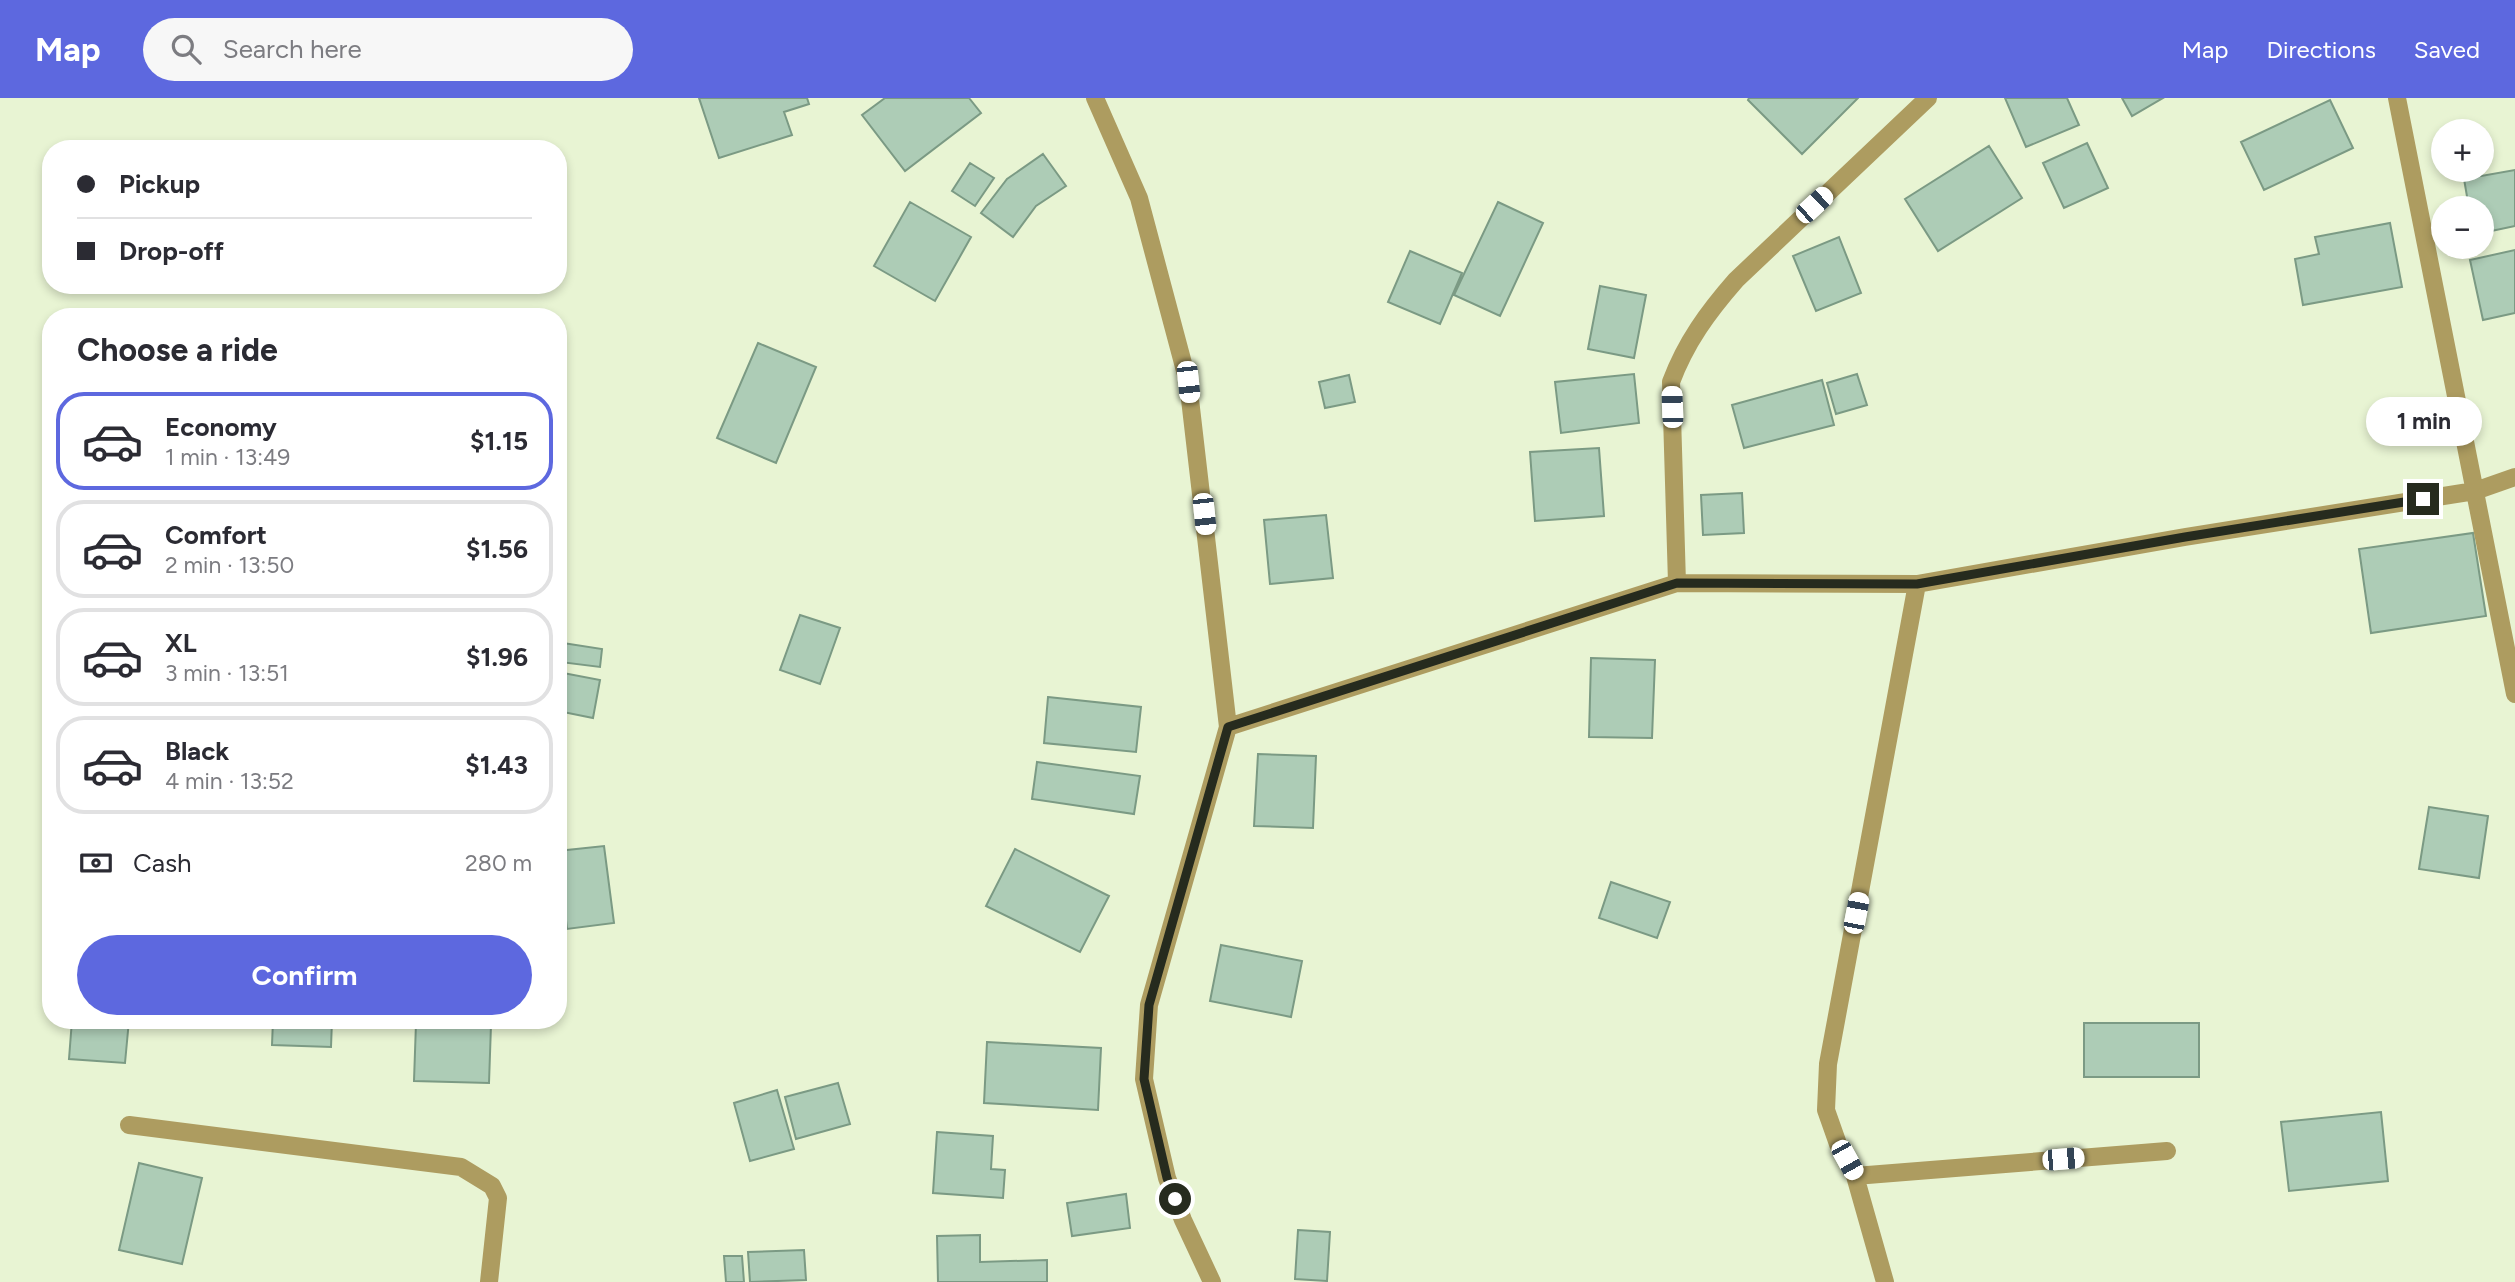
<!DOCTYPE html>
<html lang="en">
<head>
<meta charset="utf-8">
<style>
	:root { --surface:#fff; --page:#f7f7f7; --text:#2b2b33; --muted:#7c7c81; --line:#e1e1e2; --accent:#5d68df }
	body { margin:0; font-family:Figtree,sans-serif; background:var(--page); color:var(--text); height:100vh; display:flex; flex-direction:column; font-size:26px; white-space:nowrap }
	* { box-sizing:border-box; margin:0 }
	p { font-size:23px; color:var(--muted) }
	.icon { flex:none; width:38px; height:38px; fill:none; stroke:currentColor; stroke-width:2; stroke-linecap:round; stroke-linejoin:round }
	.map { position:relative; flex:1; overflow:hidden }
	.sheet { position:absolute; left:42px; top:210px; width:525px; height:721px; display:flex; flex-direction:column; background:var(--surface); border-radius:28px; box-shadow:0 4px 10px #0003 }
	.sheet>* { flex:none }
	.banner { position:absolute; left:42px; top:42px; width:525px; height:154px; border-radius:28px; box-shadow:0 4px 10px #0003; display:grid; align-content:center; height:154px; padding:0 35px; background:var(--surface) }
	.fabs { position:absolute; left:2431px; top:21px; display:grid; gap:14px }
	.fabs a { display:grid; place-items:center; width:63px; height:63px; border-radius:50%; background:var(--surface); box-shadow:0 4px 10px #0003; font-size:35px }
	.end { position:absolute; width:32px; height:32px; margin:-16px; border:9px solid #262b1e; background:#fff; box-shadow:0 0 0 4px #fff }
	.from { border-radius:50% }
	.bubble { position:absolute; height:49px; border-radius:24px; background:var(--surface); box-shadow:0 4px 10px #0003; font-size:23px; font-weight:700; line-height:49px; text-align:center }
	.car { position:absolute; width:21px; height:42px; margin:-21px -10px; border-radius:9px; box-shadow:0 0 5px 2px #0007; background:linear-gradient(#fff 24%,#345 0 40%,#fff 0 76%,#345 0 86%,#fff 0) }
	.banner b { display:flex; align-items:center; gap:24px; height:66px; font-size:26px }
	.banner b+b { border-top:2px solid var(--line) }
	.banner i { width:18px; height:18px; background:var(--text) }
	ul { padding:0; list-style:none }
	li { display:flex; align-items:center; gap:21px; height:98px; margin:0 14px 10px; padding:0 21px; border:4px solid var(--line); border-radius:28px }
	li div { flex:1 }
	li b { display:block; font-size:26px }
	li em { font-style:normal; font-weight:700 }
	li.on { border-color:var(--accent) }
	li>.icon { width:63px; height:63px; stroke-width:1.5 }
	h2 { padding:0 35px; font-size:32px; line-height:84px }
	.pay { display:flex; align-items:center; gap:18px; height:77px; padding:0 35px; font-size:26px }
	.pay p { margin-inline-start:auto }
	.button { display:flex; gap:14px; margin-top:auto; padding:14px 35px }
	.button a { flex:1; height:80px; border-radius:42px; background:var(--accent); color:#fff; font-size:28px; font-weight:700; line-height:80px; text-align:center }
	header { display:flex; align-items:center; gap:42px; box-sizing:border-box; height:98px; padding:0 35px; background:var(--accent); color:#fff }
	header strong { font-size:33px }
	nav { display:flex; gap:38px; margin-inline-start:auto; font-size:24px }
	.search { width:490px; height:63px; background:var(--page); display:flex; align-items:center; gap:18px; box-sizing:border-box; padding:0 24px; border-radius:38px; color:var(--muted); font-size:26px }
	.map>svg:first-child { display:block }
	.building { fill:#adccb6; stroke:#7b9a84; stroke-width:2 }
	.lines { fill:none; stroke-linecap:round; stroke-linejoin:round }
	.minor { stroke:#ad9c60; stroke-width:18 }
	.route { stroke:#262b1e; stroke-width:9 }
</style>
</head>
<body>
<header>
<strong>Map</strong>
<div class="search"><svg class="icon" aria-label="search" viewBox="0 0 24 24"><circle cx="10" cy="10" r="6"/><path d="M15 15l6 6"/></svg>Search here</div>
<nav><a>Map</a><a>Directions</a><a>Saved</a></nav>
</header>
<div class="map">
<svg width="2515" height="1184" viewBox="0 0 2515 1184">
	<rect width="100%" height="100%" fill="#e8f4d3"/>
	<!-- building -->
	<path class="building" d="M699,0h108l2,6 -25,8 8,23 -73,23z
		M885,0h84l12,15 -76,58 -43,-56z
		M1749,0h109l-56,56 -54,-54z
		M2005,0h62l12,27 -53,22z
		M2122,0h41l-31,18z
		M2330,2l23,48 -89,42 -23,-48z
		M2087,45l21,45 -44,20 -21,-45z
		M1989,48l33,52 -84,53 -33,-52z
		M1043,56l23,32 -30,20 -23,31 -32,-24 26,-34z
		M970,65l24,15 -19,28 -23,-15z
		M2515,72v56l-33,7v-25h-13l-5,-29z
		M910,104l61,35 -36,64 -61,-35z
		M1498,104l45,21 -43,93 -46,-21z
		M2390,125l12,64 -99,18 -8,-46 24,-5 -4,-17z
		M1839,139l22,56 -45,18 -23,-55z
		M2515,152v63l-32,7 -13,-60z
		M1410,153l52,22 -22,51 -52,-22z
		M1600,188l46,9 -12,63 -46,-9z
		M758,245l58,24 -40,96 -59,-25z
		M1634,276l5,49 -78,10 -6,-51z
		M1857,276l10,31 -31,9 -9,-31z
		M1349,277l6,27 -30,6 -6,-26z
		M1822,282l12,45 -90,23 -12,-43z
		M1599,350l5,68 -69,5 -5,-69z
		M1742,395l2,40 -41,2 -2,-40z
		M1326,417l7,63 -63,6 -6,-64z
		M2473,435l13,83 -115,17 -12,-84z
		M800,517l40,13 -20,56 -40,-14z
		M563,545l39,6 -2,18 -40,-5z
		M1591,560l64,2 -3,78 -63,-1z
		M558,574l42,8 -7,38 -35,-7z
		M1048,599l93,10 -5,45 -92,-9z
		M1258,656l58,2 -3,72 -59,-2z
		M1037,664l103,14 -6,38 -102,-15z
		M2429,709l59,9 -9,62 -60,-9z
		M604,748l10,77 -47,6 -9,-78z
		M1015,751l94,47 -29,56 -94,-46z
		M1611,784l59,20 -13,36 -58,-20z
		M1221,847l81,16 -11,56 -81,-16z
		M72,922h57l-4,43 -56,-4z
		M189,922h49l-1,6z
		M273,922h59l-1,27 -59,-2z
		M416,925l75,2 -2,58 -75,-2z
		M2084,925h115v54h-115z
		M987,944l114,6 -3,62 -114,-7z
		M838,985l12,41 -54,15 -11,-42z
		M777,992l17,59 -44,12 -16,-58z
		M2381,1014l7,69 -99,10 -8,-69z
		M937,1034l56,4 -2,33 14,1 -2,28 -70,-5z
		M139,1065l63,15 -20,86 -63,-14z
		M1126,1096l4,34 -58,8 -5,-33z
		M1298,1132l32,2 -3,49 -32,-2z
		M980,1137v27l67,-2v22h-109l-1,-46z
		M804,1152l2,30 -56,2 -2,-30z
		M724,1158h18l2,26h-18z"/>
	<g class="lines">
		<!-- minor -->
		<path class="minor" d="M1095,0l44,100 49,184 40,345 -79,278 -5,74 23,99 16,42 29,62
			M2397,0l118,596
			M1677,485l240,1 268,-47 290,-46 40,-14
			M1228,629l449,-144 -6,-201c15,-40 37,-70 65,-102l192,-182
			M129,1027l332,42 31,19 6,12 -9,84
			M1855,1078l312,-25
			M1885,1184l-30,-106 -17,-32 -12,-34 2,-46 89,-480"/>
	</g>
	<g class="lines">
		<!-- route -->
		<path class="route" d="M1175,1101l-8,-21 -23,-99 5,-74 79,-278 449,-144 240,1 268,-47 238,-38"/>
	</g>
</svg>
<div class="fabs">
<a>+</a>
<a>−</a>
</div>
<i class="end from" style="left:1175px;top:1101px"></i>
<i class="end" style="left:2423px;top:401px"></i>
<div class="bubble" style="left:2366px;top:299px;width:116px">1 min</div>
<i class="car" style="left:1814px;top:107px;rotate:47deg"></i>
<i class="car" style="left:1188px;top:284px;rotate:174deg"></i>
<i class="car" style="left:1672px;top:309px;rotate:358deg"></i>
<i class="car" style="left:1204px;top:416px;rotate:174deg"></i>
<i class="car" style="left:1856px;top:815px;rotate:11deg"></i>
<i class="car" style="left:2063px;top:1061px;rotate:85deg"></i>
<i class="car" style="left:1847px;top:1062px;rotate:151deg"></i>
<div class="banner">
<b><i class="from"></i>Pickup</b>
<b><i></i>Drop-off</b>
</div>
<section class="sheet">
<h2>Choose a ride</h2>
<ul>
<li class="on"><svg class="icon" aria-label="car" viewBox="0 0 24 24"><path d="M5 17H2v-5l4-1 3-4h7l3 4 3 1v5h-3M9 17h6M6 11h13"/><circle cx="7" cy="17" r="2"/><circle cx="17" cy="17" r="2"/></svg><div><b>Economy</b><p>1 min · 13:49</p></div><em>$1.15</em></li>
<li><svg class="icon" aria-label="car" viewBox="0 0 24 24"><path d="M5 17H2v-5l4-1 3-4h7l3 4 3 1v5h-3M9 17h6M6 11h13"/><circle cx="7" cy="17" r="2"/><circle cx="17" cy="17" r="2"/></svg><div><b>Comfort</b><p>2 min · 13:50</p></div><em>$1.56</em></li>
<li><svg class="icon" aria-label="car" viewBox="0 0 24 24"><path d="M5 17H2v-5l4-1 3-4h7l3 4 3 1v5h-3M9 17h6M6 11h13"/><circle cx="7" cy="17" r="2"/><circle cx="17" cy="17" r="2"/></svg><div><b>XL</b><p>3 min · 13:51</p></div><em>$1.96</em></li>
<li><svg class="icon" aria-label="car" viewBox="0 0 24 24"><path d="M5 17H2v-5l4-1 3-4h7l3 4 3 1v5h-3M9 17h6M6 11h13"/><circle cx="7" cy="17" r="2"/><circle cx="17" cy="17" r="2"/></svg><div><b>Black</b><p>4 min · 13:52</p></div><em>$1.43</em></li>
</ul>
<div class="pay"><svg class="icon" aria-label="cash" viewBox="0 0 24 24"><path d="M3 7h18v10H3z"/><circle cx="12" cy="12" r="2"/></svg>Cash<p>280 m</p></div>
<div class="button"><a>Confirm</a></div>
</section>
</div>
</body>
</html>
